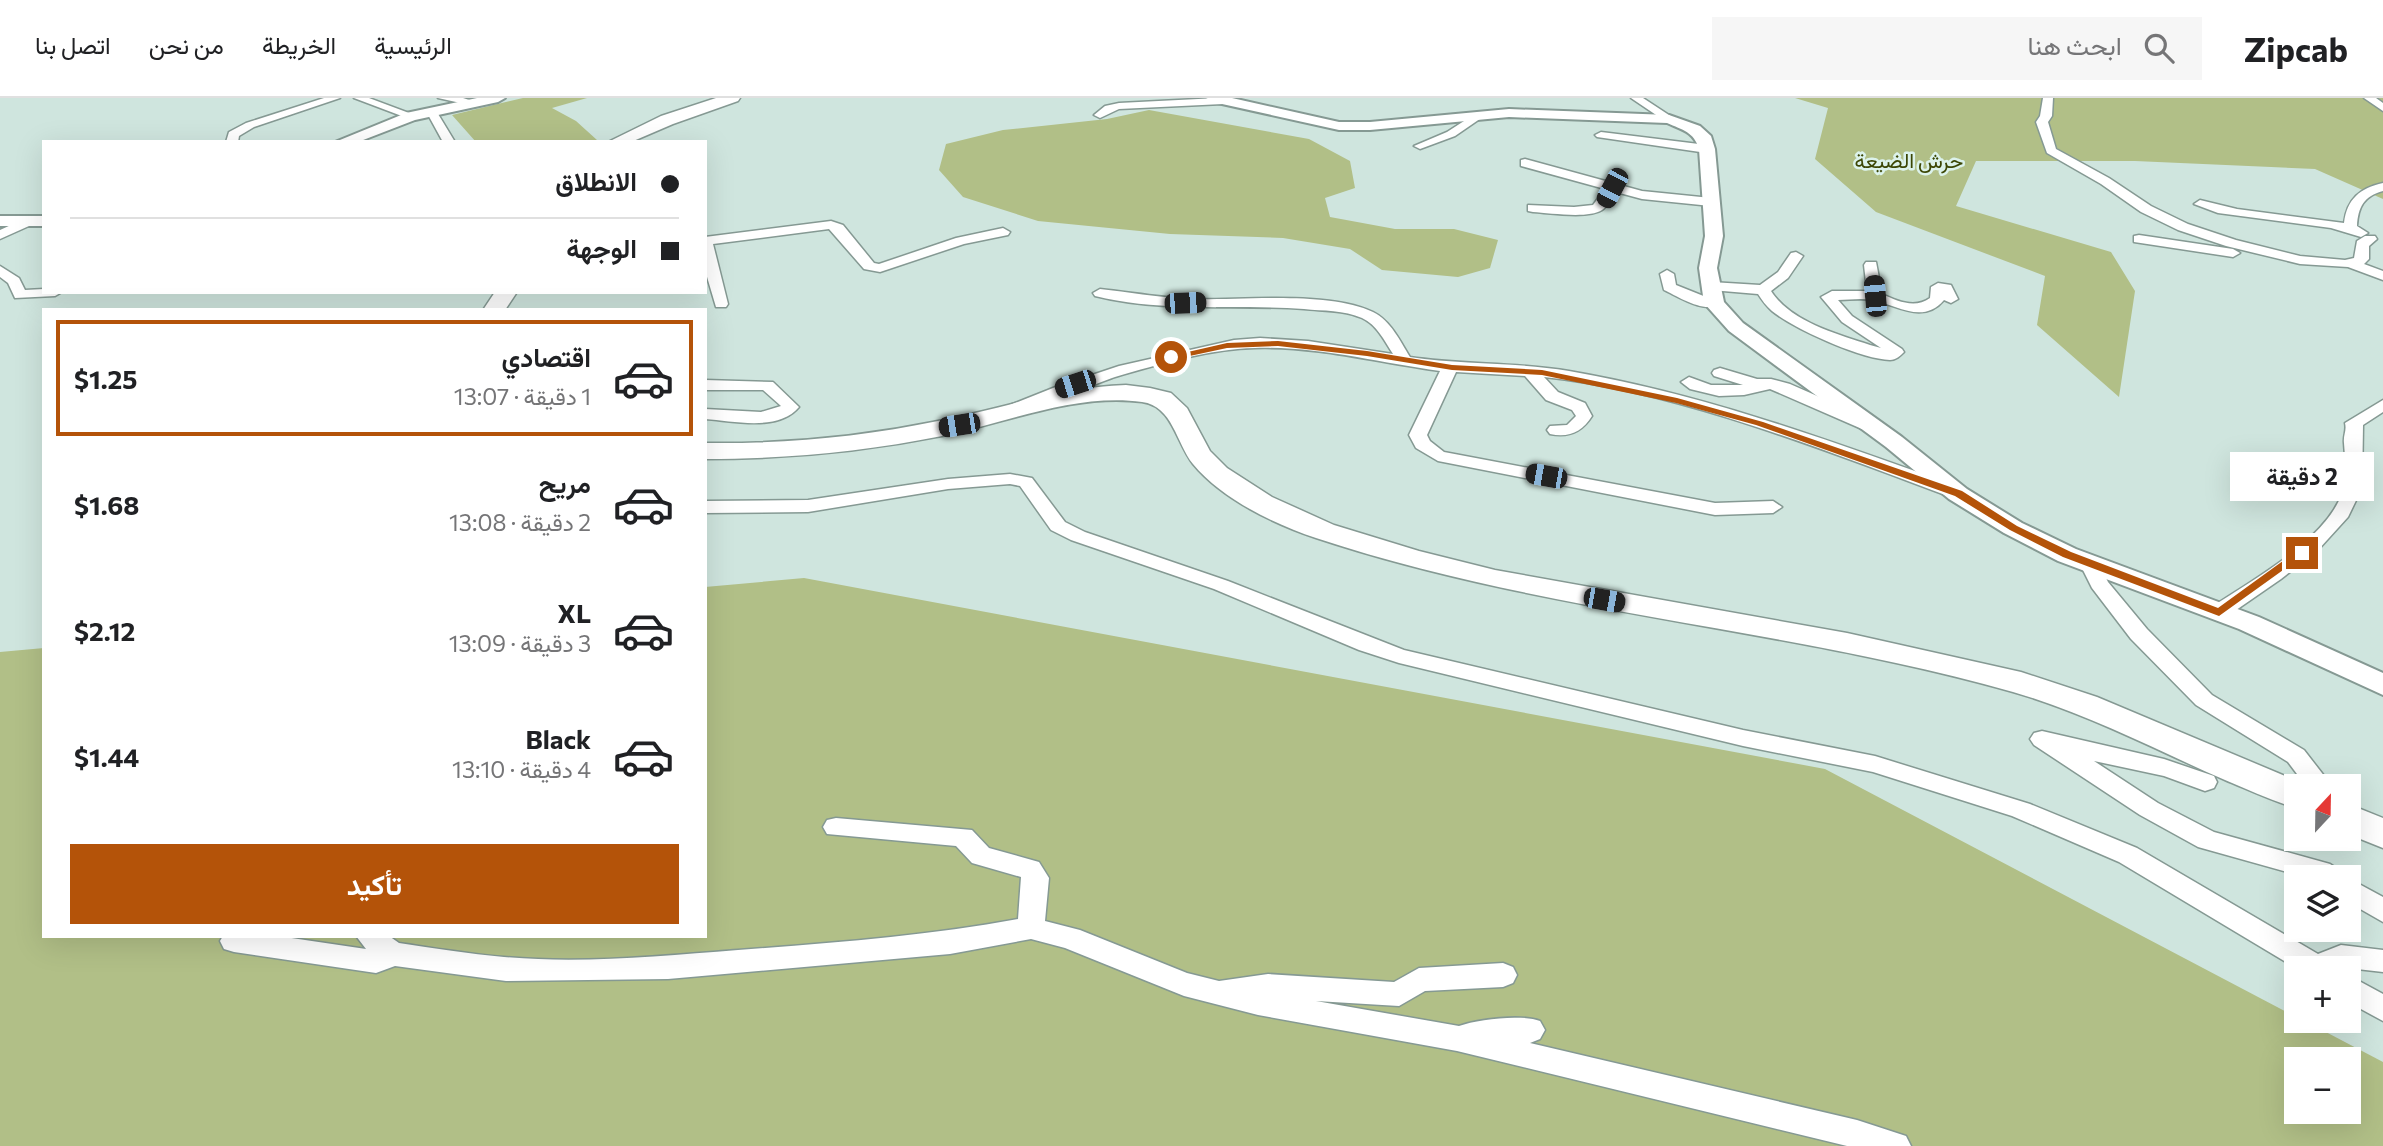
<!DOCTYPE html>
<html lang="ar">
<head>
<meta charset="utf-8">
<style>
	:root { --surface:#fff; --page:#f6f6f6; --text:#202124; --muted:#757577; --line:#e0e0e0; --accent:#b45309 }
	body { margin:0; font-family:Commissioner,Vazirmatn,sans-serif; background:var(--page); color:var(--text); direction:rtl; height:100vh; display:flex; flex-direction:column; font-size:26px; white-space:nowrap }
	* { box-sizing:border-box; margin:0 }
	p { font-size:23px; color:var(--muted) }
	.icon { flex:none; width:38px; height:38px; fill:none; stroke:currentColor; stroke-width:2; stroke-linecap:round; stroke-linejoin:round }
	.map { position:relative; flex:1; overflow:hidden; direction:ltr }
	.panel { position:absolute; left:42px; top:210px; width:665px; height:630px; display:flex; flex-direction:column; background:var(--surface); border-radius:0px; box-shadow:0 7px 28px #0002; direction:rtl }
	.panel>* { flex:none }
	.banner { position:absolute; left:42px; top:42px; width:665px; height:154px; border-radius:0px; box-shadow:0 7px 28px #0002; direction:rtl; display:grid; align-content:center; height:154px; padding:0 28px; background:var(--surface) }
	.needle { width:46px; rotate:22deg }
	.tools { position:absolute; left:2284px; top:676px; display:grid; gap:14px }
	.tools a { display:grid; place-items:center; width:77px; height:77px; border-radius:0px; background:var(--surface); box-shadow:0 7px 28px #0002; font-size:35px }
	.end { position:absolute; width:32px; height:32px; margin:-16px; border:9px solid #b45309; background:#fff; box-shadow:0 0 0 4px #fff }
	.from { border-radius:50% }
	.bubble { position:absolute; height:49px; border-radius:0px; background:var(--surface); box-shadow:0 7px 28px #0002; font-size:23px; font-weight:700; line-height:49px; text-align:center; direction:rtl }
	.car { position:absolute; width:21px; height:42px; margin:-21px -10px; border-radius:9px; box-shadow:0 0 5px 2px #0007; background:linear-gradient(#222 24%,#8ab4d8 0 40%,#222 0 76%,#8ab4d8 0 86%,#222 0) }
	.banner b { display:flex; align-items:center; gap:24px; height:66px; font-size:26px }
	.banner b+b { border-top:2px solid var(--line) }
	.banner i { width:18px; height:18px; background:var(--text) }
	ul { padding:12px 0 0; list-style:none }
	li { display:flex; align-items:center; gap:21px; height:116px; margin:0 14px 10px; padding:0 14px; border:4px solid transparent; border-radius:0px }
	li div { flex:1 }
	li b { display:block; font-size:26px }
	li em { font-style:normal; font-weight:700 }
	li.active { border-color:var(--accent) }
	li>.icon { width:63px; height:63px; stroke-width:1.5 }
	.action { display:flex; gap:14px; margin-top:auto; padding:14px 28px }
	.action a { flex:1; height:80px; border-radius:0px; background:var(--accent); color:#fff; font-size:28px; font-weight:700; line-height:80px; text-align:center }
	header { display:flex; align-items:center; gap:42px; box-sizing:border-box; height:98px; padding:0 35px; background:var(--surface); border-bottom:2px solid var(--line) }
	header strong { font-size:33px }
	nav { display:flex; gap:38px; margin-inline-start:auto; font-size:24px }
	.search { width:490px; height:63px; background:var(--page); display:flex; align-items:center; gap:18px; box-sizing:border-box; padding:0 24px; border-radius:0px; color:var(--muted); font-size:26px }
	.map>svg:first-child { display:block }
	.green { fill:#b1bf87; fill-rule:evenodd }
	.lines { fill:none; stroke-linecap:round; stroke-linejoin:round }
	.street-casing { stroke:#859993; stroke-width:3 }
	.secondary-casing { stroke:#859993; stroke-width:4 }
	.primary-casing { stroke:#859993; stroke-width:3 }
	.street { fill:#fff; fill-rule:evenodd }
	.secondary { fill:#fff; fill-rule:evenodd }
	.primary { fill:#fff; fill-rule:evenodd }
	.route { fill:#b45309 }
	.labels { text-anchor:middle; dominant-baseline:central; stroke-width:5; stroke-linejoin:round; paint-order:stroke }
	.far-park-label { font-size:21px; fill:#3b4604; stroke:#dcf2eb }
</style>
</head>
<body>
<header>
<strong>Zipcab</strong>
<div class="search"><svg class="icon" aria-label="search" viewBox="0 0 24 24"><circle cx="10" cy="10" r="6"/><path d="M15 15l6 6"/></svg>ابحث هنا</div>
<nav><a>الرئيسية</a><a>الخريطة</a><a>من نحن</a><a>اتصل بنا</a></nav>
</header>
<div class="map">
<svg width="2383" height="1048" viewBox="0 0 2383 1048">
	<rect width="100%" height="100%" fill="#cfe5de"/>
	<!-- green -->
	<path class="green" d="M523,0h64l-35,10 24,13 21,19 -121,2 -24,-27z
		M1795,0h588v101l-68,-30 -180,-8h-159l-20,45 155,46 24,39 -16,106 -82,-72 8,-49 -169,-64 -61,-53 13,-51z
		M1149,12l160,29 41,22 5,27 -30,10 5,19 65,12h59l44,11 -8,28 -32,9 -76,-7 -32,-21 -67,-11 -113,-4 -132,-13 -75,-24 -24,-27 7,-26 57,-14 104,-11z
		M804,480l1021,191 471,248v3h7l80,42v84h-2383v-494l44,-4v288h661v-349zM2296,961h52v52h-52z"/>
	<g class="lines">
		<defs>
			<path id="street" d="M324,0h16l-86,29 -15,9 -1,6h-12l3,-10 17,-9z
				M354,0h15l48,18 -10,2z
				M438,0h25l16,5 -5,3z
				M1218,0l10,3 -5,3 -104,5 -19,9 -6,-3 11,-9 14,-3z
				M1631,0h12l32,21 -10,2z
				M2043,0h10l-1,18 -4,6 8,27 53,29 42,28 37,18 48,16 64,16 45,4 9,-2 3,-17 8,-5h10l2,3 -8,7v13l-5,5 19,7v9l-35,-13 -48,-3 -74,-18 -48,-16 -37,-18 -40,-28 -54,-31 -11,-31 4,-6z
				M2364,0h12l7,5v8z
				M431,10l4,1 20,33h-12l-17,-31z
				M1478,14l9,2 -32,22 -35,13 -6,-3 33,-14z
				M1601,34l106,13 6,4 -6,4 -110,-16 -2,-2z
				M1525,61l117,32 69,7 6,4 -6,4 -69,-7 -26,-7c-4,5 -9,15 -14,18 -13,9 -53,3 -69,2l-5,-1v-6l46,2 19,-2 12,-16 -84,-23v-6z
				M2383,85v8c-19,5 -25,16 -26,35l11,7 -7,4 -30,-9 -113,-15 -24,-9 6,-4 37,9 107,14c3,-24 16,-35 39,-40z
				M24,121l5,1v6l-29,13v-9z
				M831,123l12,4 31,38 5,1 77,-26 47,-10 7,4 -2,3 -44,9 -84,28 -16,-3 -35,-40 -116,15 15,60 -2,3h-10l-11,-37v-33z
				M2139,137l94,14 7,4 -7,4 -99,-15v-6z
				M1796,154l7,4 -15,22 -17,13c20,31 66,43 99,54l11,3 -39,-26 -21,-25 11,-6h35l-3,-26 2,-3h10l6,32c15,7 33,15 48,4l1,-11 7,-4 13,2 7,14 -7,4 -7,-3c-21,25 -47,5 -72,0 -11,-2 -23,0 -34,0l14,16 50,33 2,3c-4,4 -8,8 -14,8 -29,-1 -96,-31 -118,-49 -6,-5 -10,-11 -14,-17l-47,-4 -7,-4 7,-4 49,3 18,-13 13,-19z
				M0,168l19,12 6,12 19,-1v3h18l-7,4 -40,2 -7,-15 -8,-6z
				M1667,172l7,4 2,11 45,18c-15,12 -42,-6 -57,-13l-4,-16z
				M1100,191c28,3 57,8 86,10 52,2 141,-9 187,13 18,9 27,29 37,45 53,8 107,5 159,14 135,23 265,71 393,117l2,4 -2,4h-14c-124,-46 -272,-105 -404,-119l14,15 27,11 7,13c-10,16 -23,22 -42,18l-3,-4 3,-4 17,-1 9,-9 -4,-6 -26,-10 -21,-24 -69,-4 -29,63 3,6 14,11 271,51 58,-2 9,6 -9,6 -58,2 -277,-54 -22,-13 -7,-13 31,-64c-61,-8 -122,-25 -185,-23 -46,1 -95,16 -140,29 -19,6 -92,39 -105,36l-2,-4 2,-4 43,-17 66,-22 115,-26 26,-2 48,3 85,13c-9,-14 -16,-29 -31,-36 -18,-8 -39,-7 -58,-9 -70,-5 -141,4 -209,-13l-2,-3z
				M1720,270l37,11h14l19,5 84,37 3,4 -3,4h-12l-92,-40 -26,6 -25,1 -29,-7 -9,-7 8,-5 22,8h32l-29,-9 -2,-3 2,-3z
				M705,282l68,2 26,25c-21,25 -65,14 -94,12v-10l56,3 20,-6 -18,-16h-58z
				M2383,302v12l-20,13 -1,63 -14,29 -30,33 -37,29 -55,38h-14l-3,-5 3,-5c40,-27 115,-67 131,-116 5,-15 2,-32 1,-48 -1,-8 3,-12 1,-20z
				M1010,376l22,4 33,44 20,10 143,49 176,69 339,80 132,26 155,48 107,44 181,106 23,-9 42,5v22l-35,-4h-52l-177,-106 -107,-46 -139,-44 -130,-26 -344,-83 -40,-13 -145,-61 -143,-49 -20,-10 -31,-44 -10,-2 -62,5 -140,23 -103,1v-12l103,-1 140,-21z
				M2090,460l7,2 11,22 39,47 65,66 92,55 28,36h-26l-18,-24 -92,-57 -65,-66 -39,-51 -12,-24 3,-4z
				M2042,633l122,28 50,17 3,6 -3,6 -9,3 -41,-15 -70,-15 64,42 56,29 116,32 9,6 4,7h-38l-107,-30 -58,-32 -106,-70 -4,-6 4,-6z
				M836,720l136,12 17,18 50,14 10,16 -4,43 35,9 107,43 32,8 49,-7 126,8 25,-14 84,-5 10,4 4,8 -4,8 -10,4 -78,4 -26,15 -83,-5 143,25c19,-7 63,-12 81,-5l5,9 -5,9 -10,4 327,77 49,16 5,10h-64l-390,-95 -199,-36 -74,-19 -119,-48 -34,-9 -81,15 -282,25 -162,2 -111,-15 -19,7 -142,-21 -10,-3 -4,-8 3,-5h55l88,13 -10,-13h33l10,7c35,5 70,11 105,14 77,7 157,-1 234,-7 94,-7 188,-14 280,-31l3,-42 -49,-14 -16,-17 -129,-12 -4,-7 4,-7z
				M2348,780l35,19v25l-35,-20z
				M2348,877l35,19v27l-35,-19z"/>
			<path id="secondary" d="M477,0h28l-7,4 -83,18 -57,22h-23l71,-29z
				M1206,0h26l107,24h31l139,-13 160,6 31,11 11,10 4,13 8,87 -6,32 7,34 19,21 159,114 65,52 55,34 54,26 183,68 124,56v22l-144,-66 -181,-68 -54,-28 -55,-34 -63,-52 -157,-116 -25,-28 -5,-35 6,-32 -6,-87c-5,-17 -16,-19 -32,-26l-158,-6 -139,13h-31l-126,-28z
				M0,118h44v10h-44z"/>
			<path id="primary" d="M716,0h24l-2,3 -65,23 -42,18h-23l53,-26z
				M495,194h22l-12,18h-22z
				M1126,287l24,3 21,5 16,15 23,43 17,17 45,29 62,28 85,26 76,19 352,63 174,39 76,25 212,89h-13v22c-24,-7 -47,-18 -71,-28 -69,-30 -139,-67 -212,-88 -229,-65 -468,-78 -697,-154 -42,-14 -94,-39 -123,-74 -17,-21 -20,-58 -51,-62 -67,-9 -136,21 -200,34 -80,16 -156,23 -237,23v-16c80,1 155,-6 233,-22 63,-12 124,-34 188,-36z
				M2348,706l35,14v30l-35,-14z"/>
		</defs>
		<!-- street casing -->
		<use href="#street" class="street-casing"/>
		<!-- secondary casing -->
		<use href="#secondary" class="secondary-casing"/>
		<!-- primary casing -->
		<use href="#primary" class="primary-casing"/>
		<!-- street -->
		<use href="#street" class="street"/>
		<!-- secondary -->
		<use href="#secondary" class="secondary"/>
		<!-- primary -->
		<use href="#primary" class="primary"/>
	</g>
	<!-- route -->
	<path class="route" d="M1278,243l89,10 85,14 90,5 135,28 86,24 199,69 55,35 54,26 147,56 80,-58 9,3 -88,63 -156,-59 -53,-27 -55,-34 -199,-71 -80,-22 -134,-28 -90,-5 -85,-14 -89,-10 -51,2 -56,12 -5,-3 61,-14z"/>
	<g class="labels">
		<!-- far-park labels -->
		<g class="far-park-label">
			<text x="1909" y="61">حرش الضيعة</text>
		</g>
	</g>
</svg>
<div class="tools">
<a><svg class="needle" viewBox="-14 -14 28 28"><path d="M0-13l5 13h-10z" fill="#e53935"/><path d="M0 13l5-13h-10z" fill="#757577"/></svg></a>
<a><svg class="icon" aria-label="layers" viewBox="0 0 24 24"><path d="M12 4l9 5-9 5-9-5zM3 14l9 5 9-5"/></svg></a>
<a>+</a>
<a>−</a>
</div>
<i class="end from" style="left:1171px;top:259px"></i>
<i class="end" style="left:2302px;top:455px"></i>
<div class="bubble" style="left:2230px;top:354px;width:144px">2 دقيقة</div>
<i class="car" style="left:1612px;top:90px;rotate:208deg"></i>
<i class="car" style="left:1875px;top:198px;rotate:355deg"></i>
<i class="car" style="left:1185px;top:205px;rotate:88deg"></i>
<i class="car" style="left:1075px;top:286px;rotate:252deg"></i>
<i class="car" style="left:959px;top:327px;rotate:261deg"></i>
<i class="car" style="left:1546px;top:378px;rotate:280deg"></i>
<i class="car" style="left:1604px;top:502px;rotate:100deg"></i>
<div class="banner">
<b><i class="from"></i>الانطلاق</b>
<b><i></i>الوجهة</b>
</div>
<section class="panel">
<ul>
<li class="active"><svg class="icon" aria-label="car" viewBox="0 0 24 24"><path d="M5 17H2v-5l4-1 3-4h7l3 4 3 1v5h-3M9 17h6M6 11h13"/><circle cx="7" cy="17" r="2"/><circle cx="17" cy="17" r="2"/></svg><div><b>اقتصادي</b><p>1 دقيقة · 13:07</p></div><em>$1.25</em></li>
<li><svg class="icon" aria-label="car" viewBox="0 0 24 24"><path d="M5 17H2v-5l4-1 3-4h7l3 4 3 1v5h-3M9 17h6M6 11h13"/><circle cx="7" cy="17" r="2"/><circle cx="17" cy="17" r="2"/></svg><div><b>مريح</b><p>2 دقيقة · 13:08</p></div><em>$1.68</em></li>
<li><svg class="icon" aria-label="car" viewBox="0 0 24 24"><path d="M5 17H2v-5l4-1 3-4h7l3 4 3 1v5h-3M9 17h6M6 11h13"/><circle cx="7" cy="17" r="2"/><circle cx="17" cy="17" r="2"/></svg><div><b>XL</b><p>3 دقيقة · 13:09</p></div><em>$2.12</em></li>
<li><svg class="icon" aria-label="car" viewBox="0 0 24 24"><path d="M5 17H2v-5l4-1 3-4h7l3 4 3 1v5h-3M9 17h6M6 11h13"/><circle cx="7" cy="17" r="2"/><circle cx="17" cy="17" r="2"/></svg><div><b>Black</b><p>4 دقيقة · 13:10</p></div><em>$1.44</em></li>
</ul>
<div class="action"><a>تأكيد</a></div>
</section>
</div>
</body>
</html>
